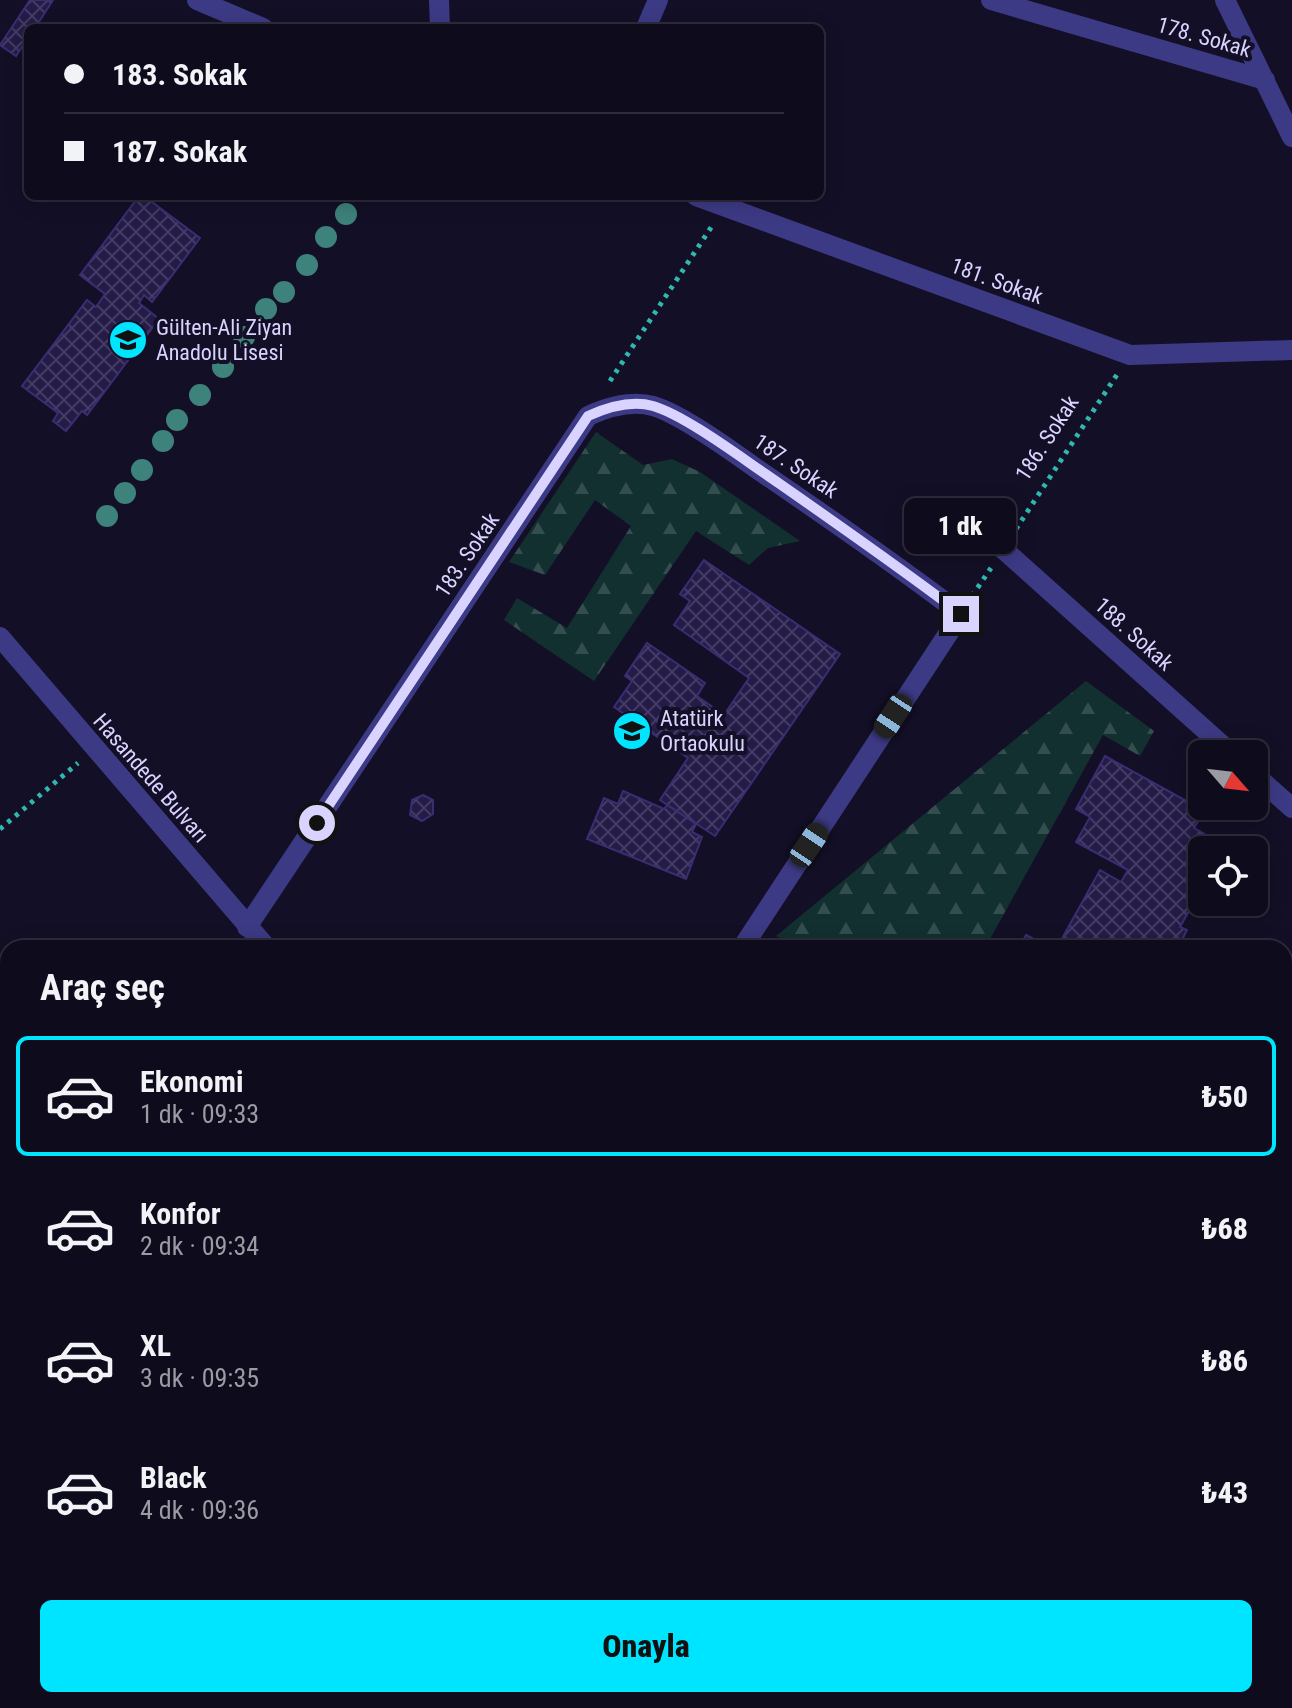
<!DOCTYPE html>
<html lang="tr">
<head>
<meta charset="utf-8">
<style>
	:root { --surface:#0e0b1c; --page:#171425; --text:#f1f3f6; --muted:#9b9ba3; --line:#2e2b3b; --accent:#00e5ff }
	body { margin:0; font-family:"Roboto Condensed",sans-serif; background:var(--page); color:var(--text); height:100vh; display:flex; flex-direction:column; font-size:30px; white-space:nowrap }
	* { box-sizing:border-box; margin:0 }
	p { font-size:26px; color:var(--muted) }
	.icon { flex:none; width:44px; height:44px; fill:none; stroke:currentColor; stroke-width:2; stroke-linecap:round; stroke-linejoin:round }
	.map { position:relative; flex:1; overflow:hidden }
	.panel { position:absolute; left:0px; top:940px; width:1292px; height:768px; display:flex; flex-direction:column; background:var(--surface); border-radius:24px 24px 0 0; box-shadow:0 4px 20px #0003,0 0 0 2px var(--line) }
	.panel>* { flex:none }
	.hud { position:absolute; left:24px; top:24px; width:800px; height:176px; border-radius:12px; box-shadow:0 4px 20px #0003,0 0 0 2px var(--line); display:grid; align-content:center; height:176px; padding:0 40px; background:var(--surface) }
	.needle { width:52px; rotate:118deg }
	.buttons { position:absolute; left:1188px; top:740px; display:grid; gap:16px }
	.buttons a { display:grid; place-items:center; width:80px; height:80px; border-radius:12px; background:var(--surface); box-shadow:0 4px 20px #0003,0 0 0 2px var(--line); font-size:40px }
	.end { position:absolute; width:36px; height:36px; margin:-18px; border:10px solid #d9d4ff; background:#111; box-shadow:0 0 0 4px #111 }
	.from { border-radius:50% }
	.bubble { position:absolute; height:56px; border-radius:12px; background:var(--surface); box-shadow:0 4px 20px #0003,0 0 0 2px var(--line); font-size:26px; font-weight:800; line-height:56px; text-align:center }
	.car { position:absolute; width:24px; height:48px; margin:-24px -12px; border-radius:10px; box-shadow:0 0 6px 2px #0007; background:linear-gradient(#222 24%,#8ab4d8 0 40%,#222 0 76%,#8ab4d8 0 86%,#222 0) }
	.hud b { display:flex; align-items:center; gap:28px; height:76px; font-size:30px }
	.hud b+b { border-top:2px solid var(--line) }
	.hud i { width:20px; height:20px; background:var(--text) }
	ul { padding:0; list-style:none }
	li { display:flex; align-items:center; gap:24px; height:120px; margin:0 16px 12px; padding:0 24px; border:4px solid transparent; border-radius:12px }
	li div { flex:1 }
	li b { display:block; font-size:30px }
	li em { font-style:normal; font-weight:800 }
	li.on { border-color:var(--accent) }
	li>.icon { width:72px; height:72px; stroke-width:1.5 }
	h2 { padding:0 40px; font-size:36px; line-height:96px }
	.primary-button { display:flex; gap:16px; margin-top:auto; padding:16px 40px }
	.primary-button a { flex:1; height:92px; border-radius:12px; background:var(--accent); color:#111; font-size:32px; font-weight:800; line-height:92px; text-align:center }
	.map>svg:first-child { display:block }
	.forest { fill:url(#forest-firs) }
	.garden { fill:#12302f }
	.building { fill:url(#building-cross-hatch); stroke:#3b2d73; stroke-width:2 }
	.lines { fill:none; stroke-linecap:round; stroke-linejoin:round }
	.path { stroke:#2fb8b0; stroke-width:5; stroke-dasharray:4 6; stroke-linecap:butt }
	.minor { stroke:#3d3a85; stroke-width:20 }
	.tree { fill:#3d827b }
	.route { stroke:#d9d4ff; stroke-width:10 }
	.labels { text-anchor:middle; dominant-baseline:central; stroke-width:8; stroke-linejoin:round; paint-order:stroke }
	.street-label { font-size:22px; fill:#d9d4ff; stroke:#130f26 }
	.poi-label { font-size:22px; fill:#d9d4ff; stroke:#130f26; text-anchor:start }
</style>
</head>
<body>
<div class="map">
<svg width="1292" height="1708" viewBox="0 0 1292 1708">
	<defs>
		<pattern id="forest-firs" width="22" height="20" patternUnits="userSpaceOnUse" patternTransform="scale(2)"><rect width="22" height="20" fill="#12302f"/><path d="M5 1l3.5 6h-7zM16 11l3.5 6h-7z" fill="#344d4e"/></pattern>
		<pattern id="building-cross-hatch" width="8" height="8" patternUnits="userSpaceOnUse" patternTransform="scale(2)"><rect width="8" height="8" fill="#241b47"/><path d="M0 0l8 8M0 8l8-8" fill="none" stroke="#433b63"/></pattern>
	</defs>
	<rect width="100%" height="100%" fill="#130f26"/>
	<!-- forest -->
	<path class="forest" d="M596,432l47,33 29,-6 28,13 100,69 -32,7 -19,17 -53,-34 -102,150 -90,-61 13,-22 50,30 64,-102 -36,-26 -50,75 -36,-13z
		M1086,681l68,50 -14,25 -37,-21 -118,213h-188l-21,-12z"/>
	<!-- garden -->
	<path class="garden" d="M1284,1062l8,4v81l-8,-5z"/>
	<!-- building -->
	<path class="building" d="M30,0h23l-18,28h-7v10l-12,18 -16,-11z
		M139,196h5l56,42 -48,64 -8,-7 -5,8 20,16 -72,96 -5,-4 -16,20 -13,-10 5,-8 -36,-27 65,-86 9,7 9,-13 -25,-19z
		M704,560l136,94 -125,182 -55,-36 28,-42 -74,-51 18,-26 -7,-5 22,-33 58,40 -8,13 27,19 25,-37 -75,-53 16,-24 -10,-7z
		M1105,756l85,47 -4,7 14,8 -6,10 28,16 -4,6h-16v30l-10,18 3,2 -15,27 7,3 -9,18h-107l-11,-6 40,-72 21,12 7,-12 -52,-28 14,-25 -14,-8z
		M623,791l41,18 3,-4 29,19 -4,8 10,5 -16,42 -99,-40 17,-41 14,6z
		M423,795l10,5v14l-11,7 -12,-6 2,-15z
		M1026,935l25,13h-32z
		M871,1700h35v6h-35z
		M962,1700h52v8h-52z
		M1033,1700h35l13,1v7h-49z"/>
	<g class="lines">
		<!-- path -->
		<path class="path" d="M610,381l102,-155
			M1016,529l102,-156
			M972,596l19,-28
			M0,829l78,-66
			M0,1161l8,4
			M418,1700l3,8"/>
		<!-- minor -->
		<path class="minor" d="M197,0l66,28
			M439,0l1,28
			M991,0l274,80
			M1225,0l67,137
			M646,28l12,-28
			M696,196l434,159 162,-5
			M1003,549l229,205
			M0,637l267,311
			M1254,774l38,34
			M247,927l341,-511c20,-9 43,-16 65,-10 28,8 79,45 104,63 69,47 137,94 204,145l-219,334
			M665,1700l2,8
			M813,1700l18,8
			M1102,1700v8
			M1233,1700l13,8"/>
	</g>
	<!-- trees -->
	<g class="tree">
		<circle cx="346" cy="214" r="11"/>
		<circle cx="326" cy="237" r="11"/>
		<circle cx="307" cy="265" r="11"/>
		<circle cx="284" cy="292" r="11"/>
		<circle cx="266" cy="309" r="11"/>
		<circle cx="244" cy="337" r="11"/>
		<circle cx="223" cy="367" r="11"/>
		<circle cx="200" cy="395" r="11"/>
		<circle cx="177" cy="420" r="11"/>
		<circle cx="163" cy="441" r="11"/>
		<circle cx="142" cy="470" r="11"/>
		<circle cx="125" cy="493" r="11"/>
		<circle cx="107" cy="516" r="11"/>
	</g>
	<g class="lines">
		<!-- route -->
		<path class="route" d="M317,823l271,-407c20,-9 43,-16 65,-10 31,9 86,50 114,69 66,46 131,91 194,139"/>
	</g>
	<!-- icons -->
	<defs>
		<symbol id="school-disc" viewBox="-11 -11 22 22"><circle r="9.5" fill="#00e5ff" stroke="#130f26"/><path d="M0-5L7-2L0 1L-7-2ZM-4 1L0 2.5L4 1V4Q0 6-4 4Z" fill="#111"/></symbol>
	</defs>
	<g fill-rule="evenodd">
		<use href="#school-disc" x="106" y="318" width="44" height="44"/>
		<use href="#school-disc" x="610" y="709" width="44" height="44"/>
	</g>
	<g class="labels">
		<!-- street labels -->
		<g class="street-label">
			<text transform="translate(1204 37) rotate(16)">178. Sokak</text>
			<text transform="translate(997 281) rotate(20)">181. Sokak</text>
			<text transform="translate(1047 438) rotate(-57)">186. Sokak</text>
			<text transform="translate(796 466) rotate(34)">187. Sokak</text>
			<text transform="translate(467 555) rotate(-56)">183. Sokak</text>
			<text transform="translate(1134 634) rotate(42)">188. Sokak</text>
			<text transform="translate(151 778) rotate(49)">Hasandede Bulvarı</text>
		</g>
		<!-- poi labels -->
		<g class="poi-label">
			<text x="156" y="327">Gülten-Ali Ziyan<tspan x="156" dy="25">Anadolu Lisesi</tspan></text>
			<text x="660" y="718">Atatürk<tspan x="660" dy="25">Ortaokulu</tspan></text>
		</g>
	</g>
</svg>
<div class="buttons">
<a><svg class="needle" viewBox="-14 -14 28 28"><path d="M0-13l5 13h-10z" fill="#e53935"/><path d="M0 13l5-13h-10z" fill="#9b9ba3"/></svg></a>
<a><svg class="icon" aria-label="locate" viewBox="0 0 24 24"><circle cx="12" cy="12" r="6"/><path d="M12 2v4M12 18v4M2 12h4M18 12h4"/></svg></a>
</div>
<i class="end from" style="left:317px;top:823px"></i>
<i class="end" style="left:961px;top:614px"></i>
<div class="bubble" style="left:904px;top:498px;width:112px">1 dk</div>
<i class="car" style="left:893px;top:716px;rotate:213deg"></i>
<i class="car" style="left:809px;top:845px;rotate:34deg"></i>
<div class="hud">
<b><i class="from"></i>183. Sokak</b>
<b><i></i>187. Sokak</b>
</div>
<section class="panel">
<h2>Araç seç</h2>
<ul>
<li class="on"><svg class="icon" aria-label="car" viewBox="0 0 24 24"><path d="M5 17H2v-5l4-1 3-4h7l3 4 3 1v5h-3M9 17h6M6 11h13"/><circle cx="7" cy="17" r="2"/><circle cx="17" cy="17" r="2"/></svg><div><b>Ekonomi</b><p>1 dk · 09:33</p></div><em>₺50</em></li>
<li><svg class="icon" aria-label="car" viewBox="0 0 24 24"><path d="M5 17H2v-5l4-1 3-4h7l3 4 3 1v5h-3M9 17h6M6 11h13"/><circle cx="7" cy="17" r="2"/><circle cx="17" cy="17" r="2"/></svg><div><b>Konfor</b><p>2 dk · 09:34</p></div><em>₺68</em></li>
<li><svg class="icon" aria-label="car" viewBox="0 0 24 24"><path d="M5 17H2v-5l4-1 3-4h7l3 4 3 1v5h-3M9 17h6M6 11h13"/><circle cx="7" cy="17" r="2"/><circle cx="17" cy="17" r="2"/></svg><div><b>XL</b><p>3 dk · 09:35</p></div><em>₺86</em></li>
<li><svg class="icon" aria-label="car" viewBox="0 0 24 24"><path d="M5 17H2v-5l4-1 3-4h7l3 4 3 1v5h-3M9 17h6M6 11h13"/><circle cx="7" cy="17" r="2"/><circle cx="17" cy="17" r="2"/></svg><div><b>Black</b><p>4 dk · 09:36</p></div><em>₺43</em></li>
</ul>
<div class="primary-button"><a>Onayla</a></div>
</section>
</div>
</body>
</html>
